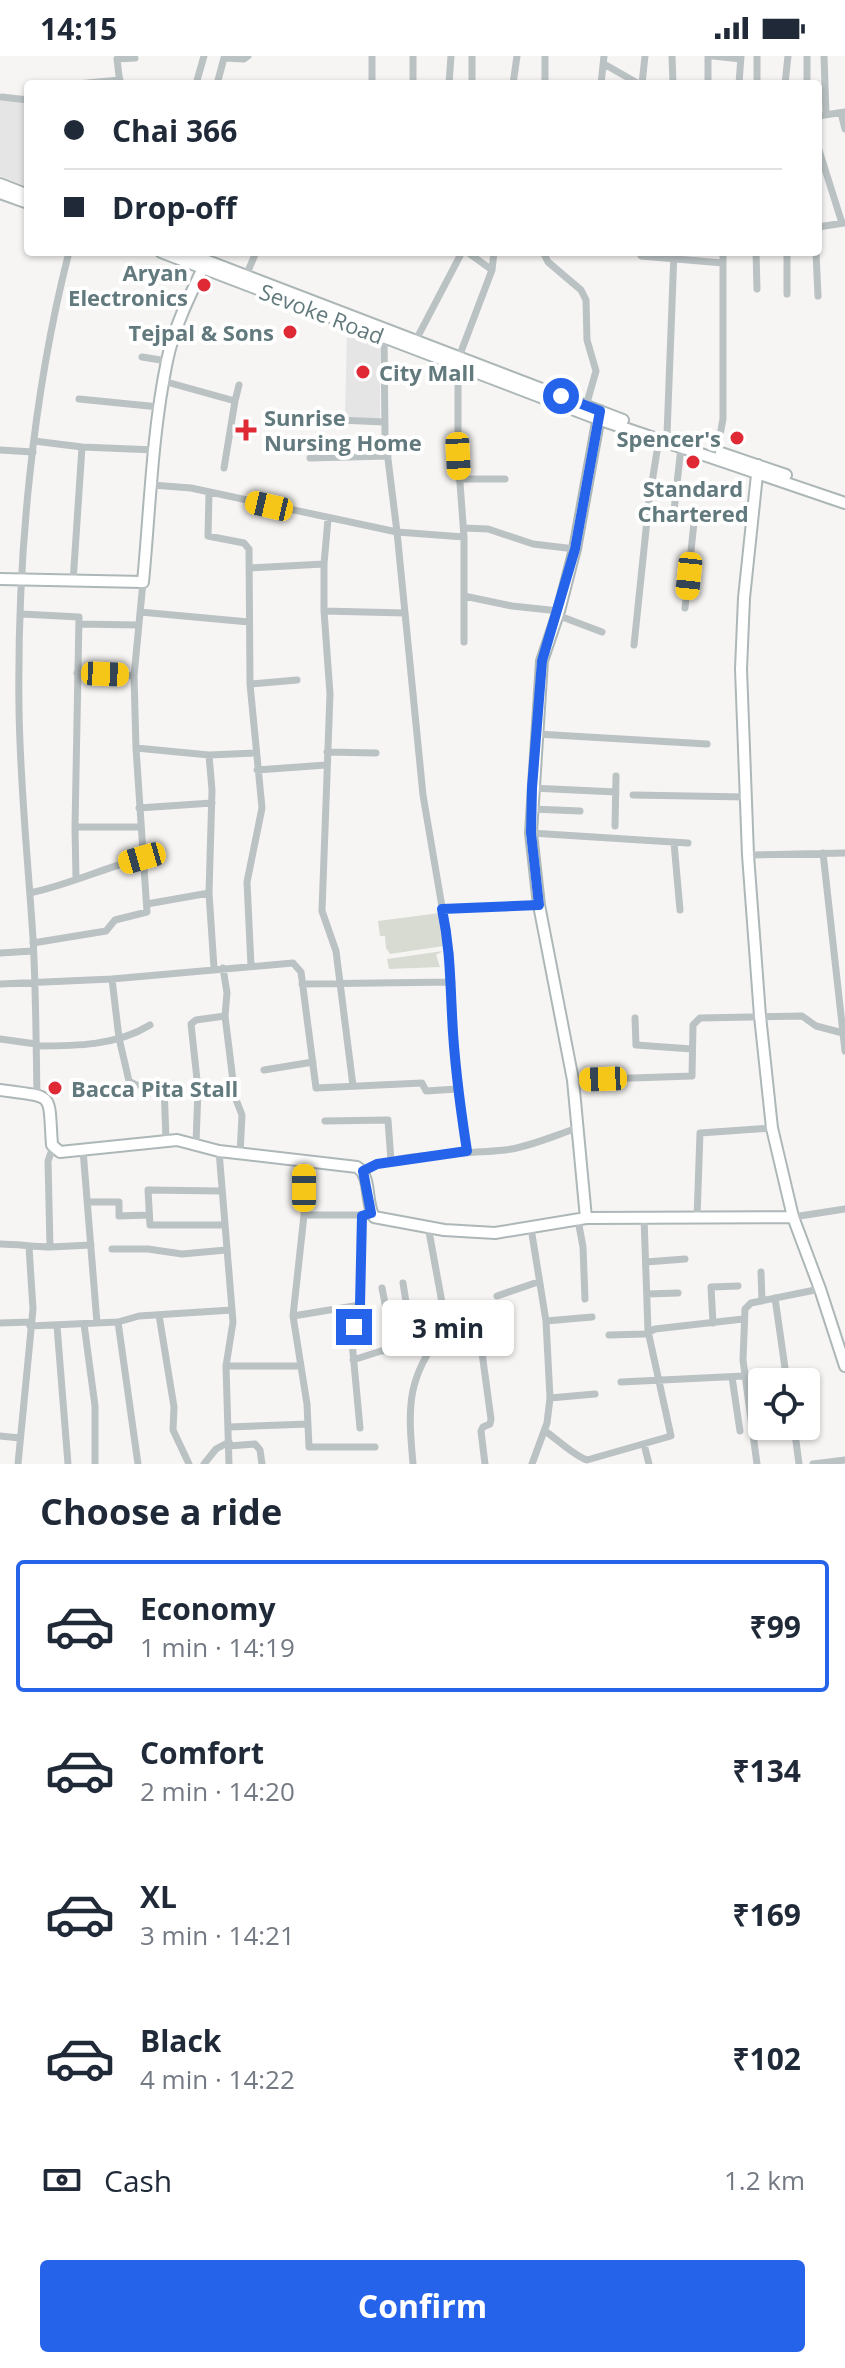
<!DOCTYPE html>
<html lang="en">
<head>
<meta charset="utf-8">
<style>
	:root { --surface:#fff; --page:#f2f2f3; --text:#1f2937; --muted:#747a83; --line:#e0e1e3; --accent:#2563eb }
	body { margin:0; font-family:"Open Sans",sans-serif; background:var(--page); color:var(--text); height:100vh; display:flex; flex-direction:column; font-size:30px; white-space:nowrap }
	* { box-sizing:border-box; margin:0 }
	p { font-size:26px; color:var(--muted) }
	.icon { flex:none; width:44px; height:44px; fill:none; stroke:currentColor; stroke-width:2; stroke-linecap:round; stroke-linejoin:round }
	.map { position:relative; height:1408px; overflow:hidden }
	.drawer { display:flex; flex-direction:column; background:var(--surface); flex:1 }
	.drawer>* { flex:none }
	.top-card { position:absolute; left:24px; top:24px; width:798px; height:176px; border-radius:8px; box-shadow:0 2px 6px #0004; display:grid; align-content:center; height:176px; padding:0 40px; background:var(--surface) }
	.fabs { position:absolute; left:748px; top:1312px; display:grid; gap:16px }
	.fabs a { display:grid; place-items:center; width:72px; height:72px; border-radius:8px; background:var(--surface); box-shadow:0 2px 6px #0004; font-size:40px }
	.end { position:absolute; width:36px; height:36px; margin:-18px; border:10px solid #2563eb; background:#fff; box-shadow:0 0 0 4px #fff }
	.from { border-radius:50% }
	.bubble { position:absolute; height:56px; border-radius:8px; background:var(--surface); box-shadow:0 2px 6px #0004; font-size:26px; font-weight:700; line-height:56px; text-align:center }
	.car { position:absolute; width:24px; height:48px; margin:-24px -12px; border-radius:10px; box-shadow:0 0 6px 2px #0007; background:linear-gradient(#f5c518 24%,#345 0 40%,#f5c518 0 76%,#345 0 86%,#f5c518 0) }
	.top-card b { display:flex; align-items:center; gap:28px; height:76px; font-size:30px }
	.top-card b+b { border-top:2px solid var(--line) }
	.top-card i { width:20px; height:20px; background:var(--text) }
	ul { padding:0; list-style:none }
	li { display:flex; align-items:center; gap:24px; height:132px; margin:0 16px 12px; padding:0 24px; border:4px solid transparent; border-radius:8px }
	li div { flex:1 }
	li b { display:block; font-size:30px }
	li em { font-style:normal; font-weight:700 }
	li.on { border-color:var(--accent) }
	li>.icon { width:72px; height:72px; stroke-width:1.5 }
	h2 { padding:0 40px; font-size:36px; line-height:96px }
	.pay { display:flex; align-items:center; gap:20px; height:88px; padding:0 40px; font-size:30px }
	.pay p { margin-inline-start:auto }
	.action { display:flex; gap:16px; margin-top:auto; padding:16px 40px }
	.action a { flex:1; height:92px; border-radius:8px; background:var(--accent); color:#fff; font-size:32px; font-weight:700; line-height:92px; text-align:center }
	.status { display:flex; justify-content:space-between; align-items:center; height:56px; padding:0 40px; background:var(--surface); direction:ltr }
	.status svg { height:22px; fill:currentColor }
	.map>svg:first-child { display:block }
	.built { fill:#e4e5e4 }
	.green { fill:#d8dbd2 }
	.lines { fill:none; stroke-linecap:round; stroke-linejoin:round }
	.secondary-casing { stroke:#adb7b8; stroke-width:14 }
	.street { stroke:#bbc2c3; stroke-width:7 }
	.secondary { stroke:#fff; stroke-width:10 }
	.route { stroke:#2563eb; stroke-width:10 }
	.poi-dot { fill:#df2a35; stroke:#fff; stroke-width:3 }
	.labels { text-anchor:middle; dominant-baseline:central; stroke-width:8; stroke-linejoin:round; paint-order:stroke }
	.poi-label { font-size:22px; font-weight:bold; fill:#627a7d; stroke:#fff; text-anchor:end }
	.street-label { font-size:22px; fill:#627a7d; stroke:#fff }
</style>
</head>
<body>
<div class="status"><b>14:15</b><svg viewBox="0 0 49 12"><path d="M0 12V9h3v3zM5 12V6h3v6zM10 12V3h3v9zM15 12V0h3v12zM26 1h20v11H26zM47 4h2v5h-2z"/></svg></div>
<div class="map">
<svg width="845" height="1408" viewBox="0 0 845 1408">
	<rect width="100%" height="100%" fill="#f6f5f3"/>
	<!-- built -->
	<path class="built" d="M0,43l28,3v85l-28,-11z
		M347,277l33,12v74l-35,-2z"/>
	<!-- green -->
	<path class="green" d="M440,857l4,33 -54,8 -4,-6 -1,-12h-5l-2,-15z
		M443,895l-7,4 4,12 -51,2 -2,-10z"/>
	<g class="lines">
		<defs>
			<path id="secondary" d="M0,128l28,11
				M0,137l28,10
				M161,196l437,167 247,84
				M184,196l439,168
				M721,397l65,22
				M758,409l-14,133 -3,71 7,186 12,161 12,112 21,89 27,72 25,77
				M0,523l143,3c7,-73 9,-149 24,-221 7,-34 23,-66 38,-97
				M0,1034c56,8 48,0 52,55l8,7 117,-12 42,11 138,16c15,10 8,35 17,50l70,13 51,3 91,-15 207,-1
				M586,1162l-13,-138 -34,-175 -8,-72 11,-172 17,-50 16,-62 25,-138"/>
		</defs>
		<!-- secondary casing -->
		<use href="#secondary" class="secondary-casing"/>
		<!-- street -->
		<path class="street" d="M372,0v28
			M413,0v28
			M672,0l1,28
			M708,0v28
			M713,0l28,3
			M807,0v28
			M824,0l2,58
			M604,8l35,20
			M77,28l43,-4
			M120,28l-3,-25 18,-1 -1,-2
			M196,28l8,-28
			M217,28l7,-26 20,1 4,-3
			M449,28l2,-28
			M472,28v-28
			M513,28l4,-28
			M545,28v-28
			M601,28l3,-28
			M642,28l3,-28
			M739,28l2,-28
			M757,28v-28
			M785,28l3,-28
			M2,41l26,3
			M841,57l4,16
			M818,60l27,-4
			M818,91l24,76
			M818,171l26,-4
			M467,196l25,18
			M543,196l5,10 33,28 5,10 1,40 9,31 -10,35
			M639,196l2,4 82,7
			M756,196l1,37
			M816,196l2,44
			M246,220l10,-24
			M787,238v-42
			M384,281l1,98 12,97 26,263 27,159 7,135 10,62
			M416,284l46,-88
			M142,301l25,4
			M459,301l33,-87 2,-18
			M458,309v91l6,81v105
			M163,325l72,20 -11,67
			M79,343l80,8
			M235,345l4,-16
			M294,362l90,4
			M667,379l7,-183
			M34,385l48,6 73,3
			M681,391l-7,64 21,2 -10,95
			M0,394l33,2
			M717,396l6,-33v-167
			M310,402l78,-2
			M459,423h46
			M152,429l39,3 206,44 67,5
			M209,437l-1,43 36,7 5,6 1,135 12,124 -15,74 4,84
			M328,463l-4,45v47l6,83 -8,217 14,40 17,135
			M464,472l24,1 45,15 42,5
			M249,512l75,-4
			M73,526l9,-135
			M464,540l48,10 47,5
			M324,555l81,2
			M140,556l109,10
			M22,558l57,3 -4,210h65
			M557,559l45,17
			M79,568l59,1
			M634,589l15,-144 10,-62
			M77,617l57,3
			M250,628l47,-4
			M537,678l170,10
			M136,692l73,7 47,-2
			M327,696l49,1
			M209,699l3,35 -3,103 5,75
			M257,714l69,-5
			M532,732l84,4
			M633,739l113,2
			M139,752l73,-5
			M532,753l48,2
			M615,770l1,-50
			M75,771l1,52
			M531,777l157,10
			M674,787l6,67
			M823,797l22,198
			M748,799l97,-2
			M30,837c38,-8 74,-25 112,-35
			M147,848l62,-11
			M442,853l97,-4
			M33,887l73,-12 9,-11 32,-8 -11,-164 -2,-72 9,-94
			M0,897l33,-2
			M223,912l4,25 -2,23 10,81 7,18 -2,39
			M112,923l7,59 10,43 7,4h28l2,55
			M0,928l112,-5 181,-16 8,9 15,116 106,-5 4,8 31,-2
			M302,928l150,-2
			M635,962l1,27 56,4
			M0,983l36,5
			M36,990c39,0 80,0 114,-21
			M264,1014l49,-8
			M573,1024l119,-4 1,-51 7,-7 102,-2 14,10 27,7
			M37,1040c-1,-53 -1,-106 -4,-158 -5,-77 -13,-153 -14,-230 -2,-148 13,-312 50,-456
			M325,1065l63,-1 3,41
			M196,1087l2,-54 -7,-65 5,-4 29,-4
			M83,1094l14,173
			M219,1095l14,171 -7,44 3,98
			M304,1104v55l-11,101 14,88 2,43h66
			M363,1115c27,-19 108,-17 142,-21 25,-3 50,-15 73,-22
			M221,1135l-73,-1 2,35h74
			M87,1146h32v14l29,-1
			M304,1159h62
			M793,1161l52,-8
			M697,1162l3,-85 72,-5
			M578,1164l5,27 2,52
			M428,1170l21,115
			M531,1172l15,93 4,77 -3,25 -15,41
			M0,1188c18,0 33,3 50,3l-2,-86 5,-14
			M50,1191l41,-2
			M112,1193h36l34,5 44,-4
			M646,1206l39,-3
			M761,1216l1,29
			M403,1227l10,63
			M382,1232l12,61
			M647,1238l31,-1
			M497,1240l41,-14
			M775,1242l12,84
			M159,1259l15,92 -1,23 16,34
			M293,1260l67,-11
			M546,1265l46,-4
			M118,1266l20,142
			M0,1267l30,-1
			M713,1267l-2,-36 27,-1
			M84,1268l11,82v58
			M30,1270l88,-4 21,-6 93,-6
			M57,1270l11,138
			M609,1279l36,-1 10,-5 88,-10
			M353,1304l28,-9 99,-13 11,81 -1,5 -7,3 -2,4 4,33
			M226,1310h73
			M732,1321l8,54
			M621,1326l123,-6
			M550,1342l45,-4
			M794,1370l5,38
			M229,1371l79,-3
			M360,1372l-8,-86 8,-37 2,-89
			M545,1375c12,8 29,25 42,29l84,-24 -23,-105 -4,-113
			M0,1380l20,2
			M644,1388l5,20
			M229,1390l26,-2 5,6 2,14
			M18,1408l15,-155 -4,-62
			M204,1408l12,-15 13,-7
			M413,1408c-4,-48 -8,-80 22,-121
			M757,1408l-14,-104 2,-51 6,-6 69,-14
			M813,1408l32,-4"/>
		<!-- secondary -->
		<use href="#secondary" class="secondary"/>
	</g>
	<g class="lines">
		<!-- route -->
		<path class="route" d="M354,1271l6,-22 2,-89 9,-3 -8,-42 14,-7 90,-13c-7,-45 -13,-90 -15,-136 -2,-39 -2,-67 -10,-106l97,-4 -8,-72 1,-45 10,-127 33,-112 25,-138 -39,-15"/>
	</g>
	<!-- markers -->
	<g class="poi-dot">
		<circle cx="204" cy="229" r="8"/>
		<circle cx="290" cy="276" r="8"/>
		<circle cx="363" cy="316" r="8"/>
		<path d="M242 362h8v8h8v8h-8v8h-8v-8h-8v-8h8z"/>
		<circle cx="737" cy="382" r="8"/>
		<circle cx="693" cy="406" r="8"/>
		<circle cx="55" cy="1032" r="8"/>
	</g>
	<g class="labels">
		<!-- poi labels -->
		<g class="poi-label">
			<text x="188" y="216">Aryan<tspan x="188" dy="25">Electronics</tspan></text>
			<text x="274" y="276">Tejpal &amp; Sons</text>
			<text x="379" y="316" text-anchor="start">City Mall</text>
			<text x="264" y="361" text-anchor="start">Sunrise<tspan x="264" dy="25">Nursing Home</tspan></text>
			<text x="721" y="382">Spencer's</text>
			<text x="693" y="432" text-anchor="middle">Standard<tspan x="693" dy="25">Chartered</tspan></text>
			<text x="71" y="1032" text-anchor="start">Bacca Pita Stall</text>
		</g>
		<!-- street labels -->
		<g class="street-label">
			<text transform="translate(322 257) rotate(21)">Sevoke Road</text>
		</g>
	</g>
</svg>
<div class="fabs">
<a><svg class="icon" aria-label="locate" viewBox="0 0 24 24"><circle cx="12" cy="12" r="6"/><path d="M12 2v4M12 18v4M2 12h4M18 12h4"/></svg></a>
</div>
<i class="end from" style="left:561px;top:340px"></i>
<i class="end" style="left:354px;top:1271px"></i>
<div class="bubble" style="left:382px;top:1244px;width:132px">3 min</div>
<i class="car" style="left:458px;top:400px;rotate:177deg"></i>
<i class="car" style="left:269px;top:450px;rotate:283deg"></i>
<i class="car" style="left:689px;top:520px;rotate:186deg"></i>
<i class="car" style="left:105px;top:618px;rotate:92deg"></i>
<i class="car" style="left:142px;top:802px;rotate:254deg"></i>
<i class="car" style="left:603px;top:1023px;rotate:268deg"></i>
<i class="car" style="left:304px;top:1132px;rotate:0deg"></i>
<div class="top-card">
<b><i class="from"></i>Chai 366</b>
<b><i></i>Drop-off</b>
</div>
</div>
<section class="drawer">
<h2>Choose a ride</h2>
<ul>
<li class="on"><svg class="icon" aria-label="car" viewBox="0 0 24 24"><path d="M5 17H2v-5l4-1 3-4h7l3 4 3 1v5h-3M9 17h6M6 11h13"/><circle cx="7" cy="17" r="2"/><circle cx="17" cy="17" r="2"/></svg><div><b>Economy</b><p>1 min · 14:19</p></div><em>₹99</em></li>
<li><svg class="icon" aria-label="car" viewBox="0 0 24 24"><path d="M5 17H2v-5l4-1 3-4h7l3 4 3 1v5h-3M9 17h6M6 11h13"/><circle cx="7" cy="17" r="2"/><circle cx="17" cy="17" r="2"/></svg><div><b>Comfort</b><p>2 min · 14:20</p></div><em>₹134</em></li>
<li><svg class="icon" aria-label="car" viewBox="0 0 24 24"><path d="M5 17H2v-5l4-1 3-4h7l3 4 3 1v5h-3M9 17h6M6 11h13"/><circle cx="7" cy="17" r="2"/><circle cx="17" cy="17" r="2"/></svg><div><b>XL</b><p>3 min · 14:21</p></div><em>₹169</em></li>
<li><svg class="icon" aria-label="car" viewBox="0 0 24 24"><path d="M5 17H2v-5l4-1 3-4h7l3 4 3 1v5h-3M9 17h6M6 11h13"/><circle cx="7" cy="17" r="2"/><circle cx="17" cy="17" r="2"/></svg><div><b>Black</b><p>4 min · 14:22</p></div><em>₹102</em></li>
</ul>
<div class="pay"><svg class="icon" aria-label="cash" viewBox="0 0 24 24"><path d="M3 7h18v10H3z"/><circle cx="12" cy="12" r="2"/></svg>Cash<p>1.2 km</p></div>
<div class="action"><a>Confirm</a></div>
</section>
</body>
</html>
